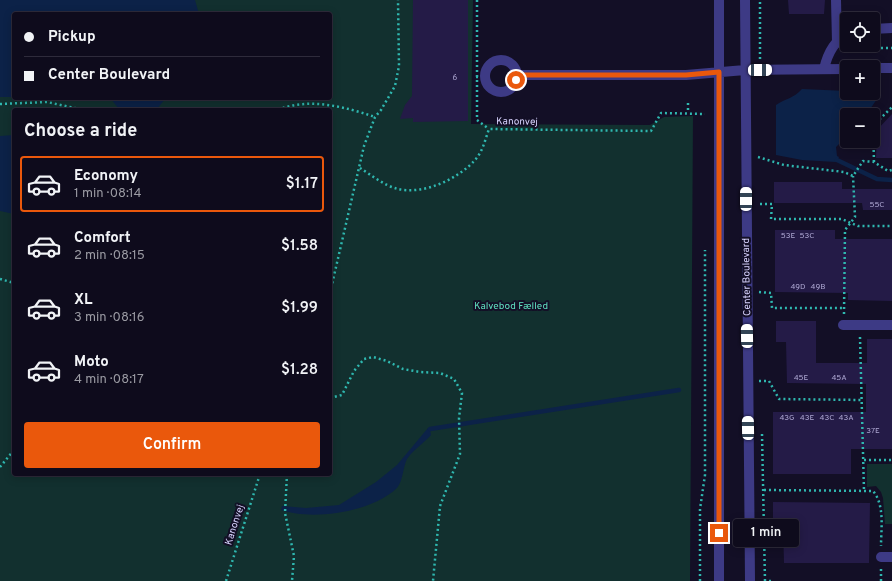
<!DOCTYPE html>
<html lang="en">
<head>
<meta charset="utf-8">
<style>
	:root { --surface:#0e0b1c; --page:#171425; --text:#f1f3f6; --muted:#9b9ba3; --line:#2e2b3b; --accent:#ea580c }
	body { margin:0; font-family:Overpass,sans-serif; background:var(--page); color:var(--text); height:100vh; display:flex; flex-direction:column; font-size:15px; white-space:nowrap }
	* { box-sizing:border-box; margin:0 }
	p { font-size:13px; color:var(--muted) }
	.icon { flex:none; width:22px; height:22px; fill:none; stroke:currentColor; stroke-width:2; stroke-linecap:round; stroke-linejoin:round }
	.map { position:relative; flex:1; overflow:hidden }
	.panel { position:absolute; left:12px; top:108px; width:320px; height:368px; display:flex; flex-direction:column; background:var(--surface); border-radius:4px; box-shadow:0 2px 10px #0003,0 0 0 1px var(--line) }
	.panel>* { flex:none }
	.banner { position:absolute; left:12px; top:12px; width:320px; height:88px; border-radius:4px; box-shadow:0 2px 10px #0003,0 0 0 1px var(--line); display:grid; align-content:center; height:88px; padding:0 12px; background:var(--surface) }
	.controls { position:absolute; left:840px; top:12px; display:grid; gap:8px }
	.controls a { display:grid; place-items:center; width:40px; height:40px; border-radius:4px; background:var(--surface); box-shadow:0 2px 10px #0003,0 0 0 1px var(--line); font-size:20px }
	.end { position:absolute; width:18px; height:18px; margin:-9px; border:5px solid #ea580c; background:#fff; box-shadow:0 0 0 2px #fff }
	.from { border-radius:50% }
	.bubble { position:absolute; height:28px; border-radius:4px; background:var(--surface); box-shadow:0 2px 10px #0003,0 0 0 1px var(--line); font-size:13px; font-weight:600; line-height:28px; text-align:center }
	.car { position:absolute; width:12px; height:24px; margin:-12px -6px; border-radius:5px; box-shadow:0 0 3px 1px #0007; background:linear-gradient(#fff 24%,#345 0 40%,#fff 0 76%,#345 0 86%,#fff 0) }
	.banner b { display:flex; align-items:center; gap:14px; height:38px; font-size:15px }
	.banner b+b { border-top:1px solid var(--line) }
	.banner i { width:10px; height:10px; background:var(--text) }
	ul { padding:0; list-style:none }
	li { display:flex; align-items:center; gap:12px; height:56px; margin:0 8px 6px; padding:0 4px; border:2px solid transparent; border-radius:4px }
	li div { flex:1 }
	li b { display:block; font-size:15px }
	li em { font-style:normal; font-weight:600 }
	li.current { border-color:var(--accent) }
	li>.icon { width:36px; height:36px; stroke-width:1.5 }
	h2 { padding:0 12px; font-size:18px; line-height:48px }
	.primary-button { display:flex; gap:8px; margin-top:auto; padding:8px 12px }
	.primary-button a { flex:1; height:46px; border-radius:4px; background:var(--accent); color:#fff; font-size:16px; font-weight:600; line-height:46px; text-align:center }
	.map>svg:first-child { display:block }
	.green { fill:#12302f; fill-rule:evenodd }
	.water { fill:#0c2248 }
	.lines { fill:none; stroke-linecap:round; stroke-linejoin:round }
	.stream { stroke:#0c2248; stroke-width:4.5 }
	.building { fill:#241b47 }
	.path { stroke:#2fb8b0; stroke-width:2.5; stroke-dasharray:2 3; stroke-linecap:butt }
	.minor { stroke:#3d3a85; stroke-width:10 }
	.route { stroke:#ea580c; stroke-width:5 }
	.labels { text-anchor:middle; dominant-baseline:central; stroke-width:4; stroke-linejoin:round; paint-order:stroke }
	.number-label { font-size:8px; fill:#aca6d1 }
	.street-label { font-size:10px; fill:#d9d4ff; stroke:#130f26 }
	.park-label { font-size:10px; fill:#5fe0c0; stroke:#130f26 }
</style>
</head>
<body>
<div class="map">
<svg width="892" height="581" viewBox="0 0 892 581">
	<rect width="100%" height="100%" fill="#130f26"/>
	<!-- green -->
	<path class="green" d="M0,0h473l-2,124 179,1 14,-8 29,-1 -3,465h-690zM14,14h316v84h-316zM14,110h316v364h-316z
		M867,464h25v60h-7l-2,-26 -2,-6 -5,-6 -9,1z"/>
	<!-- water -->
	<path class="water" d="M0,0h195l4,14h-185v83h-14z
		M802,89l45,2v2l30,-2v8l-11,16h-19v21l-11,11 1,9 2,1 -3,5 -34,-2 -26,-5v-50c10,-7 17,-6 26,-16z
		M110,98h56l-10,12h-36z
		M14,135v79l-14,-3v-75z
		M428,428l2,1 1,6c-7,8 -19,16 -24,24 -4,8 -4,22 -10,29 -25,24 -84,33 -116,22l1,-4 24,2 33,-3 37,-23 21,-17z"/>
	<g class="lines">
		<!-- stream -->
		<path class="stream" d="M837,160l40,19 15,1
			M430,429l249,-39"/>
	</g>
	<!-- building -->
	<path class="building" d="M413,0h55v121l-55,1v-4l-13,1 5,-14 7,-9z
		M788,0h37l-1,14h-35z
		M892,114v44h-16l1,-28z
		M774,182h68v7h50v21h-29l-1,-7h-88z
		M775,230h60v9h57v62l-44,-1v-7l-73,-1z
		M776,321h40v42h51v-24h25v110h-41v25h-78v-62h93v-28l-79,-1 -1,-41h-10z
		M773,502l97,1 -1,60h-85l-1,-40h-10z"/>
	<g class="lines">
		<!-- path -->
		<path class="path" d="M477,0v120l12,9
			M851,48h41
			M760,59v-59
			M476,77h9
			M688,103v10
			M0,104l47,-2 37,8
			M278,110c30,-13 68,-3 97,7
			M758,157l26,8 60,7 9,4 10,-15 11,1 14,9 4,-1
			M874,162l-1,-36 19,-19
			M360,168c11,7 25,18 38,21 26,6 60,-10 77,-29 8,-9 10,-20 14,-31l162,2 10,-18 44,1
			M760,204h12l-1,15h71l16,7h34
			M0,279l14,4
			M759,292l12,1 1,15h72
			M330,293l34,-147 11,-29 6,-7 14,-24 4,-20 -1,-66
			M844,314l1,-84 10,-13 -2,-41
			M860,337l4,154
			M759,381h10l10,18 83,1
			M330,398l12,-3 12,-24 10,-12 9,-2 14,4 16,8 17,3 20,1 14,6 8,14 -3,25 1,36 -20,52 -7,75
			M762,434l3,147
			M864,460h28
			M0,467l14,-17
			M287,474l-2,39 9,43 -2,25
			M764,490l109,1c12,14 8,38 8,55
			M881,569v12
			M226,581l34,-107
			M700,581v-72l5,-34v-225
			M764,581h10"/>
		<!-- minor -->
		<path class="minor" d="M745,0l5,581
			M836,0l1,43
			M873,29l19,-1
			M485 76a16 16 0 1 1 32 0a16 16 0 1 1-32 0Z
			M873,68h19
			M824,69c3,-13 9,-28 23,-34
			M517,75h169l59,-5 102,-1
			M843,325h49
			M881,557h11
			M719,581v-581"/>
	</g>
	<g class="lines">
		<!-- route -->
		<path class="route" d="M516,80v-5h170l33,-3v461"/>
	</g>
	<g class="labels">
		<!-- number labels -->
		<g class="number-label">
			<text x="455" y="78">6</text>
			<text x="877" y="205">55C</text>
			<text x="788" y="236">53E</text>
			<text x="807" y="236">53C</text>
			<text x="798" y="287">49D</text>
			<text x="818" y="287">49B</text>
			<text x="801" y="378">45E</text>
			<text x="839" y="378">45A</text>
			<text x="787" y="418">43G</text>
			<text x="807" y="418">43E</text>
			<text x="827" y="418">43C</text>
			<text x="846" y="418">43A</text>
			<text x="873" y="431">37E</text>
		</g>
		<!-- street labels -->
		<g class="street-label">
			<text transform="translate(517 122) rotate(1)">Kanonvej</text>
			<text transform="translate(747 277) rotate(-91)">Center Boulevard</text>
			<text transform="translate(235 525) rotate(-72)">Kanonvej</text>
		</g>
		<!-- park labels -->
		<g class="park-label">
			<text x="511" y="306">Kalvebod Fælled</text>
		</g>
	</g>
</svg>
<div class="controls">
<a><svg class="icon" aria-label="locate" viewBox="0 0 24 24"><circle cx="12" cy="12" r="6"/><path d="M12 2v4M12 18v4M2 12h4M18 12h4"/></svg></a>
<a>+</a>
<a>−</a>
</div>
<i class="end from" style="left:516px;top:80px"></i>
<i class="end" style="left:719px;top:533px"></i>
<div class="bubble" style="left:733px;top:519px;width:66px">1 min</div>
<i class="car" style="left:760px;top:70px;rotate:89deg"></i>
<i class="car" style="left:746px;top:199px;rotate:0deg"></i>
<i class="car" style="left:747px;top:336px;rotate:359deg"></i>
<i class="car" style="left:748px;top:428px;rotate:359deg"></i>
<div class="banner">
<b><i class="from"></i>Pickup</b>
<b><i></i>Center Boulevard</b>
</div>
<section class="panel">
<h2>Choose a ride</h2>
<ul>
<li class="current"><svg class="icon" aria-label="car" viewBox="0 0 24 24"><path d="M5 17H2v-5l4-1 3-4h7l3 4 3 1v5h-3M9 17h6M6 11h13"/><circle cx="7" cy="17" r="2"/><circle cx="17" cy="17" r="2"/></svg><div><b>Economy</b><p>1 min · 08:14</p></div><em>$1.17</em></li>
<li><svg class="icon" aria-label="car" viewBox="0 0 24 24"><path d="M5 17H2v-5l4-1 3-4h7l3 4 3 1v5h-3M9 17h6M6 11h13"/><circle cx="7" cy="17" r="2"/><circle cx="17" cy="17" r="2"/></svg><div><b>Comfort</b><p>2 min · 08:15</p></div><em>$1.58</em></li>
<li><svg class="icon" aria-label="car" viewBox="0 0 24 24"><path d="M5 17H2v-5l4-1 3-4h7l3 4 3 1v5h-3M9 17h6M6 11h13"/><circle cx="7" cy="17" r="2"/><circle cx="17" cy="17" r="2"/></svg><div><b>XL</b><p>3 min · 08:16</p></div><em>$1.99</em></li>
<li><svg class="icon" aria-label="car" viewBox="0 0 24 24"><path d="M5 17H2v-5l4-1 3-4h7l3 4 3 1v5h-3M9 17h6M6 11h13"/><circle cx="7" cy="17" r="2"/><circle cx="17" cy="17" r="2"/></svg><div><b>Moto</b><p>4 min · 08:17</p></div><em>$1.28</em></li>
</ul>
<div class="primary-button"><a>Confirm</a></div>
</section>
</div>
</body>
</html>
